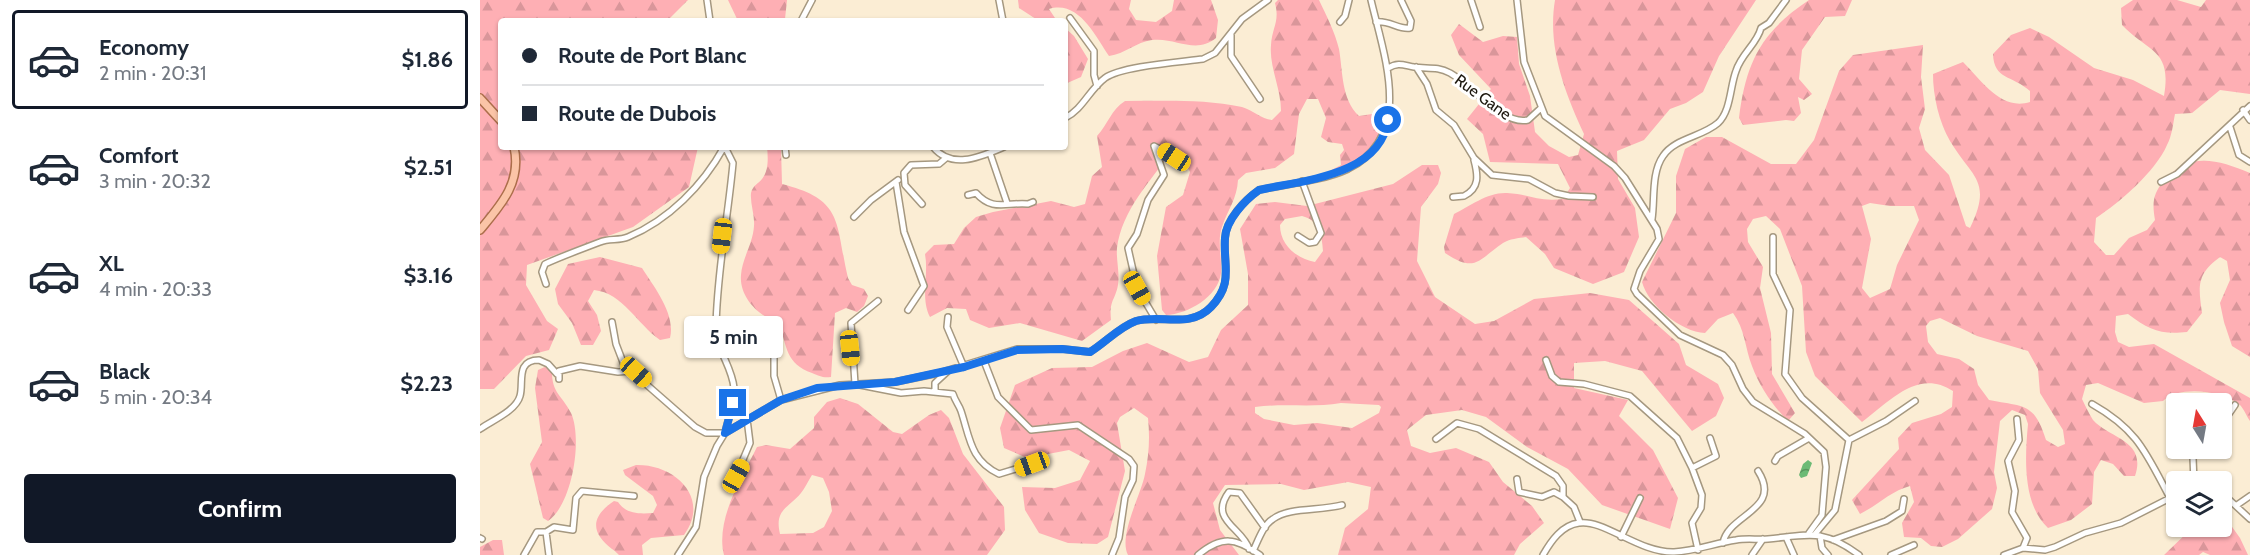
<!DOCTYPE html>
<html lang="en">
<head>
<meta charset="utf-8">
<style>
	:root { --surface:#fff; --page:#f2f2f3; --text:#1f2937; --muted:#747a83; --line:#e0e1e3; --accent:#111827 }
	body { margin:0; font-family:Cabin,sans-serif; background:var(--page); color:var(--text); height:100vh; display:flex; flex-direction:column; font-size:22px; white-space:nowrap }
	* { box-sizing:border-box; margin:0 }
	p { font-size:20px; color:var(--muted) }
	.icon { flex:none; width:33px; height:33px; fill:none; stroke:currentColor; stroke-width:2; stroke-linecap:round; stroke-linejoin:round }
	.map { position:relative; flex:1; overflow:hidden }
	.drawer { display:flex; flex-direction:column; background:var(--surface); width:480px }
	.drawer>* { flex:none }
	.hud { position:absolute; left:18px; top:18px; width:570px; height:132px; border-radius:6px; box-shadow:0 2px 4px #0004; display:grid; align-content:center; height:132px; padding:0 24px; background:var(--surface) }
	.needle { width:39px; rotate:349deg }
	.controls { position:absolute; left:1686px; top:393px; display:grid; gap:12px }
	.controls a { display:grid; place-items:center; width:66px; height:66px; border-radius:6px; background:var(--surface); box-shadow:0 2px 4px #0004; font-size:30px }
	.end { position:absolute; width:27px; height:27px; margin:-14px; border:8px solid #1a73e8; background:#fff; box-shadow:0 0 0 3px #fff }
	.from { border-radius:50% }
	.bubble { position:absolute; height:42px; border-radius:6px; background:var(--surface); box-shadow:0 2px 4px #0004; font-size:20px; font-weight:700; line-height:42px; text-align:center }
	.car { position:absolute; width:18px; height:36px; margin:-18px -9px; border-radius:8px; box-shadow:0 0 4px 2px #0007; background:linear-gradient(#f5c518 24%,#345 0 40%,#f5c518 0 76%,#345 0 86%,#f5c518 0) }
	.hud b { display:flex; align-items:center; gap:21px; height:57px; font-size:22px }
	.hud b+b { border-top:2px solid var(--line) }
	.hud i { width:15px; height:15px; background:var(--text) }
	ul { padding:10px 0 0; list-style:none }
	li { display:flex; align-items:center; gap:18px; height:99px; margin:0 12px 9px; padding:0 12px; border:3px solid transparent; border-radius:6px }
	li div { flex:1 }
	li b { display:block; font-size:22px }
	li em { font-style:normal; font-weight:700 }
	li.selected { border-color:var(--accent) }
	li>.icon { width:54px; height:54px; stroke-width:1.5 }
	.cta { display:flex; gap:12px; margin-top:auto; padding:12px 24px }
	.cta a { flex:1; height:69px; border-radius:6px; background:var(--accent); color:#fff; font-size:24px; font-weight:700; line-height:69px; text-align:center }
	main { display:flex; flex:1; min-height:0 }
	.map>svg:first-child { display:block }
	.forest { fill:url(#forest-firs); fill-rule:evenodd }
	.water { fill:url(#water-waves) }
	.lines { fill:none; stroke-linecap:round; stroke-linejoin:round }
	.minor-casing { stroke:#a59880; stroke-width:8 }
	.major-casing { stroke:#ac6e4b; stroke-width:10 }
	.minor { stroke:#fff; stroke-width:5 }
	.major { stroke:#fbc4a7; stroke-width:7 }
	.route { stroke:#1a73e8; stroke-width:8 }
	.labels { text-anchor:middle; dominant-baseline:central; stroke-width:6; stroke-linejoin:round; paint-order:stroke }
	.street-label { font-size:16px; fill:#1c170e; stroke:#fff }
</style>
</head>
<body>
<main>
<section class="drawer">
<ul>
<li class="selected"><svg class="icon" aria-label="car" viewBox="0 0 24 24"><path d="M5 17H2v-5l4-1 3-4h7l3 4 3 1v5h-3M9 17h6M6 11h13"/><circle cx="7" cy="17" r="2"/><circle cx="17" cy="17" r="2"/></svg><div><b>Economy</b><p>2 min · 20:31</p></div><em>$1.86</em></li>
<li><svg class="icon" aria-label="car" viewBox="0 0 24 24"><path d="M5 17H2v-5l4-1 3-4h7l3 4 3 1v5h-3M9 17h6M6 11h13"/><circle cx="7" cy="17" r="2"/><circle cx="17" cy="17" r="2"/></svg><div><b>Comfort</b><p>3 min · 20:32</p></div><em>$2.51</em></li>
<li><svg class="icon" aria-label="car" viewBox="0 0 24 24"><path d="M5 17H2v-5l4-1 3-4h7l3 4 3 1v5h-3M9 17h6M6 11h13"/><circle cx="7" cy="17" r="2"/><circle cx="17" cy="17" r="2"/></svg><div><b>XL</b><p>4 min · 20:33</p></div><em>$3.16</em></li>
<li><svg class="icon" aria-label="car" viewBox="0 0 24 24"><path d="M5 17H2v-5l4-1 3-4h7l3 4 3 1v5h-3M9 17h6M6 11h13"/><circle cx="7" cy="17" r="2"/><circle cx="17" cy="17" r="2"/></svg><div><b>Black</b><p>5 min · 20:34</p></div><em>$2.23</em></li>
</ul>
<div class="cta"><a>Confirm</a></div>
</section>
<div class="map">
<svg width="1770" height="555" viewBox="0 0 1770 555">
	<defs>
		<pattern id="forest-firs" width="22" height="20" patternUnits="userSpaceOnUse" patternTransform="scale(1.5)"><rect width="22" height="20" fill="#feafb4"/><path d="M5 1l3.5 6h-7zM16 11l3.5 6h-7z" fill="#d9969a"/></pattern>
		<pattern id="water-waves" width="16" height="10" patternUnits="userSpaceOnUse" patternTransform="scale(1.5)"><rect width="16" height="10" fill="#6cba75"/><path d="M0 5q4-4 8 0t8 0" fill="none" stroke="#58965e"/></pattern>
	</defs>
	<rect width="100%" height="100%" fill="#fbedd4"/>
	<!-- forest -->
	<path class="forest" d="M0,0h208l-21,21h-166v126h197l-9,40 -56,40 -106,38 -1,20 21,36 11,8 -9,21 -23,6 -32,33h-14z
		M248,0h59l-2,19 -1,2h-46z
		M538,0h113l-2,9 7,11 20,2 16,-11 2,-11h37l7,20 -2,18c-21,17 -40,-1 -64,2 -16,2 -27,14 -43,16 -14,-20 -30,-56 -60,-47l8,12h-18l-20,-13z
		M798,0h41c7,15 16,32 20,49 4,23 2,50 20,67l13,-2 15,6c-8,30 -37,48 -65,55l19,-10 -1,-10 4,-5 -2,-6 -14,-2 -7,-5 5,-19 -8,-19h-11l-8,15 -5,40 -19,14 -29,5 -8,7c-1,19 -10,29 -16,47 -5,13 0,32 -1,46 -3,24 -33,41 -55,42l-4,-5 -5,-54 9,-49 17,-12 7,-23 -9,-18 -10,-2c-21,30 -49,58 -54,96 -1,12 3,25 1,37 -3,16 -9,15 -7,35l-29,21 -62,-18 -31,5 -19,-8 -4,-11 -19,-1 -17,9c-10,-20 -1,-41 -5,-63l9,-9 20,-1 10,-16 12,-11 17,-5 58,-11 23,6 11,-3 7,-28 10,-9 -5,-31c11,-12 14,-26 28,-35 39,0 79,-2 117,6 11,3 19,12 30,13l9,-9c0,-23 -12,-44 -10,-66 1,-18 9,-23 4,-42z
		M1075,0h201l-37,56 -16,36 -17,11 -16,6 -26,31 -27,11 1,28 17,29 4,29 -15,35 -31,12 -39,-16 -9,-14 -19,-17c-7,1 -17,2 -23,6 -24,16 -27,31 -58,10l-1,-6 10,-33c16,-8 34,-22 53,-21 22,1 30,9 56,6l7,-11 -12,-24 -68,-2 -7,-28 -16,-15 24,-30 -32,-34 -8,-20 8,-11 24,18 20,-6 14,1 2,27 11,32 5,36 14,14 20,11 9,-2 6,-21c-19,-41 -37,-87 -29,-134z
		M1329,0h43l-7,16 -20,1 -23,33 -3,29 13,15 -8,6 -6,-3 3,16 -7,8 -8,-1 -43,5 -4,-7c7,-56 22,-86 70,-118z
		M1653,0h44l24,7 5,-7h44v94l-30,-4 -28,23 -17,1c-2,10 -3,22 -8,31 -11,26 -48,58 -71,73l-2,24 12,13h8l15,-17 18,-8 8,-10c-3,-17 -2,-27 9,-39 25,-30 54,-21 86,-8v184l-18,-11 -8,-24 -4,-19 10,-23 -3,-19 -7,-4c-23,17 -22,28 -18,56l-15,19c-26,3 -38,-2 -59,-18l-12,2 -1,16 3,10 11,5 25,-3 96,54v23c-3,-4 -6,-12 -10,-16 -17,-15 -62,-20 -77,-4l-19,2 -46,-20 -12,2 -4,14c3,6 7,15 11,21 17,19 54,20 42,56h-11l-11,-12 -12,-4 -7,12 -2,32 -21,16 -23,8c-26,-24 -23,-72 -20,-104l-3,-9 -13,-5 -12,11 -6,51 3,16 -5,21 -34,30 -16,8 -11,-1 -10,-8 -17,-1 -2,-14 12,-21 -4,-16c-19,5 -32,19 -50,28l-8,-14 47,-51 -1,-11 14,-15 29,-9 11,-7 1,-16c-35,-23 -63,10 -91,31l-47,-46 -9,-24 -4,-66 -22,-57 -14,-13 -13,3 -6,10 1,13 15,25 -3,21 11,45 1,41 23,39 -7,8c-16,-16 -28,-34 -36,-55 -7,-18 -7,-37 -19,-53l-15,6 -13,14c-24,-1 -57,-28 -63,-51l34,-69v-37l9,-27 21,-12h16l49,27h25l18,-24 25,-69 14,-16 70,-10 -2,32 4,32 -6,19 6,22 24,25 17,51 4,2c23,-48 2,-50 -20,-87 -11,-19 -17,-45 -17,-67l30,-12c19,19 38,49 67,40v-11c-18,-16 -36,-11 -37,-37l18,-19 19,-7 19,9 45,31 39,12 31,16c8,-47 -15,-43 -42,-71l-1,-17zM1390,203l20,3h24l5,14 -22,45 -7,24 -20,9 -8,-10 9,-49 -9,-33zM1460,318l37,18 51,15 10,18 2,24 23,37 2,14 -7,3 -12,-7c-12,-38 -22,-33 -57,-40l-11,-15 -4,-16 -15,-10 -22,-5 -9,-12 -2,-16 4,-5z
		M585,28l9,8 14,23 -7,18 -16,7z
		M287,147h14l1,37c63,16 53,39 66,94l4,7 12,4 4,7 -4,10 -7,6 -11,-4 -11,5 -4,64c-9,1 -11,-1 -19,-4 -26,-9 -25,-26 -33,-50 -19,-6 -40,-25 -38,-48 1,-16 12,-32 13,-49 1,-11 -4,-22 -3,-33 2,-8 7,-9 11,-14 7,-9 6,-22 5,-32z
		M942,165h16l3,8 -3,11 -17,23 -4,54 18,36 40,27 19,-3 40,-22 56,-6 39,7 50,44 7,21 32,19 6,14 -8,18 -24,15 -50,-60 -37,-10 -31,2v25l54,12 -9,16 34,34 25,48 -8,31 -68,-24 -34,-36 -41,-22 -41,-30 -24,-7 -36,5 -19,15 4,16 19,7 26,-5 33,14 14,20 29,24 12,17 -24,21 -6,11h-176l7,-27 23,-19 3,-22 -23,-5 -44,8 -23,-6 -56,1 -12,18 7,27 19,25h-111c-10,-19 13,-60 17,-81 4,-19 5,-36 3,-56l-14,-10 -14,9 -3,6 8,48 -17,66 -11,7 -29,-1 -29,-10 -14,-23 -3,-23 33,1 25,-8 10,-19 -21,-11 -42,8 -23,-10 -4,-20 15,-43 37,-17 40,-1 31,-16 24,-8 42,19 19,-5 13,-27 27,-25v-31l-8,-45 16,-25 19,-2 32,4 86,-22zM822,216c17,4 20,19 21,35l-8,11c-19,-4 -35,-17 -35,-37l5,-6zM861,403l38,2 2,2 -2,6 -27,15 -35,-5 -23,2 -30,-6 -9,-6v-6c29,-4 58,1 86,-4z
		M120,257l42,11c12,19 34,46 28,70l-10,2c-23,-16 -37,-47 -66,-50l-6,11 9,14 4,16 -8,14h-12l-9,-22 -14,-19 -3,-15 13,-25z
		M67,366l5,2c-1,25 9,26 19,45 12,26 1,92 -23,108l-5,-3 -13,-54 12,-22 -7,-54 3,-18z
		M360,398l18,6 35,28 9,2 27,-19 12,-5 8,8 14,36 41,53 1,23 -18,25h-263c-9,-35 18,-78 33,-108l9,-2 24,4 24,-21v-11l13,-15zM332,475l11,3 6,14 3,19 -8,16 -11,6 -33,1c-6,-25 9,-26 21,-41 4,-5 7,-12 11,-18z
		M156,465c39,-1 75,33 48,70l-33,3 -9,7 1,10c-6,0 -17,0 -24,0 -1,-1 -5,-5 -7,-6 -21,-16 -22,-32 2,-48l4,1c8,12 21,12 35,11l4,-8 -4,-9 -28,-21 -2,-5z
		M1742,517h3l15,21 8,17h-38l-7,-3 -4,3h-35l29,-28 29,-1z
		M13,540h9l2,15h-24v-8z"/>
	<!-- water -->
	<path class="water" d="M1328,460l4,3 -5,13 -6,2 -2,-3 4,-11z"/>
	<g class="lines">
		<defs>
			<path id="minor" d="M227,0l3,21
				M519,0l4,21
				M991,0l9,27
				M1037,0l7,62 21,54 69,50 11,12 32,51 2,10 -19,32 -6,18 3,5 43,41 43,20 9,10 11,24 10,13 52,32 19,18 2,15 -4,48 -13,18
				M590,18l24,33v24l3,11
				M321,21l11,-21
				M860,22l5,-6 4,-16
				M896,22c13,-2 23,8 34,6l1,-7 -10,-21
				M751,35v21l29,43
				M936,67l11,17 9,26 18,15 20,33 18,17 37,4 26,14 14,3 24,1
				M908,68c10,-6 15,-3 26,-1 13,2 23,-1 36,6 22,12 53,53 78,47l13,-12
				M1763,110l7,10
				M585,118c18,-9 24,-28 40,-40 16,-12 76,-16 98,-19l12,-6 27,-34 26,-19
				M1750,127l9,28 11,7
				M305,147l1,8
				M453,147c19,23 47,10 71,0
				M510,153l17,50
				M416,182l8,50 20,54 -16,24
				M1681,182l16,-8 73,-68
				M488,195l8,-2c17,19 30,9 52,11l5,-2
				M973,197l11,-1c16,-8 14,-21 10,-36
				M442,204l-17,-19 -1,-12 7,-8 28,-1 7,-6
				M374,217l17,-17 27,-20
				M1172,219c3,-19 -1,-46 11,-63 12,-18 39,-19 55,-33 13,-12 12,-37 18,-52 5,-17 21,-27 25,-43l8,-5 17,-23
				M818,236l11,7 6,-1 6,-9 -19,-52
				M1293,237v37l17,36 -5,64 17,24 47,42 -14,70 -20,24
				M66,284l-4,-12 3,-8c17,-8 37,-15 55,-22 9,-4 19,-1 28,-5 41,-17 75,-52 96,-90
				M398,301l-27,22 4,61 46,9 23,-2 29,3c2,7 6,11 8,17 9,27 9,49 38,63l33,-10
				M468,317l-1,10 17,40
				M676,320l-19,-32 -9,-40 9,-14 11,-34 16,-25 -10,-29 20,11
				M132,322l4,22 10,26
				M294,351v25l7,24
				M1066,360l6,16 7,6 25,2 46,12 47,42 15,30 10,27 -1,13 -9,15 6,27
				M504,361l14,36 33,33 47,-5 51,34 5,7 -1,14 -8,17 -6,41 -7,17
				M79,379v-8l21,-5 38,6 13,-1 64,56 11,6h19c3,-15 10,-30 9,-45 -2,-22 -18,-38 -18,-61 1,-56 12,-109 17,-164l-8,-16
				M455,391v-8l13,-12
				M1612,404c46,26 54,49 78,94
				M1537,419l2,21 -11,21 7,30 -3,21 15,26 -4,10
				M1742,424l13,-19
				M0,429c11,-8 36,-18 40,-33 4,-13 -5,-36 19,-36l9,4 9,10
				M956,439l21,-16 22,6 77,47 7,10v11l11,10 6,15
				M1369,440l37,-19 29,-20
				M1295,461l3,-5 31,-18
				M1212,468l24,-12 -6,-18
				M256,476l14,-33 -3,-24
				M1037,479l2,13 23,5 12,-5 9,5
				M1714,482l-1,-24 3,-6 14,-4
				M1742,493l28,26
				M1757,505l13,-9
				M66,532l3,23
				M1340,536l2,12 6,7
				M1141,537l19,-39
				M1306,537l8,18
				M0,538l2,1
				M1353,540l53,-19 16,-10 2,-12
				M1243,543c5,-29 60,-33 35,-72
				M769,549c-6,-21 -41,-29 -20,-57l11,1 25,35
				M773,551c5,-10 10,-26 20,-32 15,-12 48,-8 69,-14
				M44,555l13,-23h9l8,-5 19,3 3,-32 6,-7 52,5
				M198,555l18,-28 8,-50 13,-31 8,-13 56,-33 59,-15 55,-3 44,-9 78,-24h46l27,3c15,-9 29,-25 46,-31 25,-7 54,8 75,-14 23,-24 12,-41 14,-69 1,-19 20,-38 34,-48 28,-6 63,-9 89,-21 67,-33 36,-113 23,-169
				M718,555c24,-20 38,-17 62,0
				M1063,555c8,-14 19,-30 36,-32 25,-4 60,30 95,29 22,-1 41,-9 62,-12 11,-2 22,0 32,-1 40,-4 55,-11 91,16
				M1272,555l11,-16
				M1411,555l23,-10
				M1524,555l19,-7 22,2 10,-3 30,-14 36,-10 55,-28"/>
			<path id="major" d="M0,98l21,23
				M0,230c21,-25 42,-48 34,-83"/>
		</defs>
		<!-- minor casing -->
		<use href="#minor" class="minor-casing"/>
		<!-- major casing -->
		<use href="#major" class="major-casing"/>
		<!-- minor -->
		<use href="#minor" class="minor"/>
		<!-- major -->
		<use href="#major" class="major"/>
	</g>
	<g class="lines">
		<!-- route -->
		<path class="route" d="M253,403l-8,30 56,-33 36,-12 78,-6 69,-15 53,-17 45,-1 28,3c15,-9 29,-25 46,-31 25,-7 54,8 75,-14 23,-24 12,-41 14,-69 1,-18 20,-38 34,-48 44,-10 121,-14 129,-70"/>
	</g>
	<g class="labels">
		<!-- street labels -->
		<g class="street-label">
			<text transform="translate(1003 97) rotate(36)">Rue Gane</text>
		</g>
	</g>
</svg>
<div class="controls">
<a><svg class="needle" viewBox="-14 -14 28 28"><path d="M0-13l5 13h-10z" fill="#e53935"/><path d="M0 13l5-13h-10z" fill="#747a83"/></svg></a>
<a><svg class="icon" aria-label="layers" viewBox="0 0 24 24"><path d="M12 4l9 5-9 5-9-5zM3 14l9 5 9-5"/></svg></a>
</div>
<i class="end from" style="left:908px;top:120px"></i>
<i class="end" style="left:253px;top:403px"></i>
<div class="bubble" style="left:204px;top:316px;width:99px">5 min</div>
<i class="car" style="left:694px;top:157px;rotate:303deg"></i>
<i class="car" style="left:242px;top:236px;rotate:187deg"></i>
<i class="car" style="left:657px;top:288px;rotate:151deg"></i>
<i class="car" style="left:370px;top:348px;rotate:174deg"></i>
<i class="car" style="left:156px;top:372px;rotate:132deg"></i>
<i class="car" style="left:552px;top:464px;rotate:250deg"></i>
<i class="car" style="left:256px;top:476px;rotate:29deg"></i>
<div class="hud">
<b><i class="from"></i>Route de Port Blanc</b>
<b><i></i>Route de Dubois</b>
</div>
</div>
</main>
</body>
</html>
